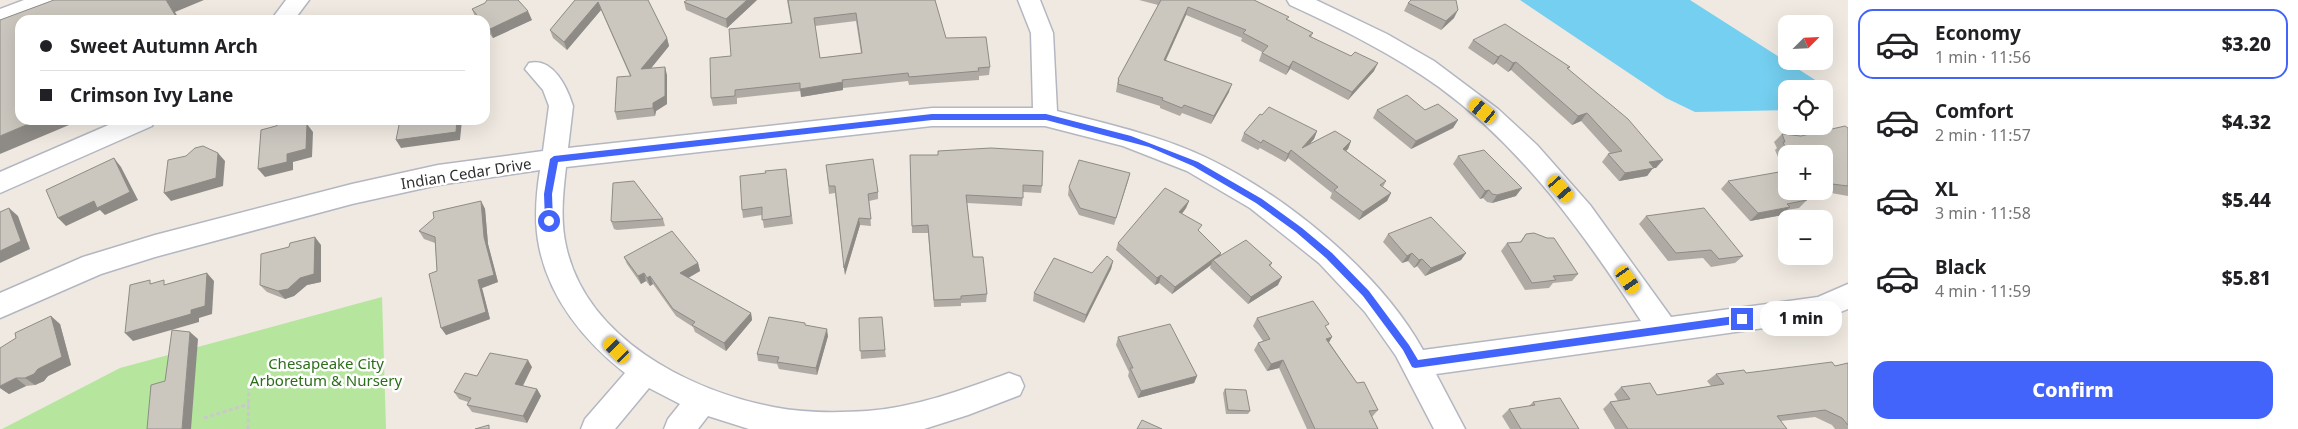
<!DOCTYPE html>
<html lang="en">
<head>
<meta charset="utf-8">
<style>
	:root { --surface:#fff; --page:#f2f2f2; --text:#202124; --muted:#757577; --line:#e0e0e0; --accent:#4264fb }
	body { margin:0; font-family:"Noto Sans",sans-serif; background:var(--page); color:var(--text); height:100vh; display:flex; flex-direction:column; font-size:19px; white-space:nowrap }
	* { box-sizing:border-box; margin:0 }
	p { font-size:16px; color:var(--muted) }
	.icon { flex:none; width:28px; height:28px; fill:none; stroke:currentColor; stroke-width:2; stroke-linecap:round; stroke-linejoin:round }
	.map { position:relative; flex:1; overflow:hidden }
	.panel { display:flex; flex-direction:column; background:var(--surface); width:450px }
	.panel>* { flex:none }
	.banner { position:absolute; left:15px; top:15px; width:475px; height:110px; border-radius:15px; box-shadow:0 5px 20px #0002; display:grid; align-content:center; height:110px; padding:0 25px; background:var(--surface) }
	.needle { width:32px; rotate:66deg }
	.buttons { position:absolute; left:1778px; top:15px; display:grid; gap:10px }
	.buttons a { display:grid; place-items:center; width:55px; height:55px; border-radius:10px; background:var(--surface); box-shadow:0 5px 20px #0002; font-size:25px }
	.end { position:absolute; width:22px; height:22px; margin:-11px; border:6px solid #4264fb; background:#fff; box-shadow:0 0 0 2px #fff }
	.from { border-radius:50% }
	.bubble { position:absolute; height:35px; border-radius:15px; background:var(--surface); box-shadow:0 5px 20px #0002; font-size:16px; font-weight:800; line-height:35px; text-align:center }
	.car { position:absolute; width:15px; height:30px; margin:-15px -8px; border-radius:6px; box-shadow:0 0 4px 1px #0007; background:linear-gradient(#f5c518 24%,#345 0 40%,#f5c518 0 76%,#345 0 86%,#f5c518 0) }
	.banner b { display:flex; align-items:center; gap:18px; height:48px; font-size:19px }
	.banner b+b { border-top:1px solid var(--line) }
	.banner i { width:12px; height:12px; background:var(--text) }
	ul { padding:9px 0 0; list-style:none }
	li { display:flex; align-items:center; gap:15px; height:70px; margin:0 10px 8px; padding:0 15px; border:2px solid transparent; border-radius:15px }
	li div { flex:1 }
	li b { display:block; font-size:19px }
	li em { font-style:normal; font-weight:800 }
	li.on { border-color:var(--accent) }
	li>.icon { width:45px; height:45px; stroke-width:1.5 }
	.cta { display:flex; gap:10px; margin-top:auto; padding:10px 25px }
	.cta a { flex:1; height:58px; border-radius:15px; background:var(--accent); color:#fff; font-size:20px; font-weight:800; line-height:58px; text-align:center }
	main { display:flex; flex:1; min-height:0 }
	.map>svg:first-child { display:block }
	.green { fill:#b6e59e }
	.water { fill:#75cff0 }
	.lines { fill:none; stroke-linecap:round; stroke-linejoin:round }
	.minor-casing { stroke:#b4b7c1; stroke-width:3 }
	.path { stroke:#c9c9c9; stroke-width:3; stroke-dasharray:4 2.5; stroke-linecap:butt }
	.minor { fill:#fff; fill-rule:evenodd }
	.wall { fill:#afaba4; fill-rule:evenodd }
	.shaded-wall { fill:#8e8b86 }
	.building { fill:#cbc7bf; stroke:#8e8b86; fill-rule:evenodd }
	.route { fill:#4264fb }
	.labels { text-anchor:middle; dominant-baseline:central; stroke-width:5; stroke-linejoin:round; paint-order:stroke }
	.street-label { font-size:15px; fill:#2e2e2e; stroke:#fff }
	.park-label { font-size:15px; fill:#2c6e1b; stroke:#fff }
</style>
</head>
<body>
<main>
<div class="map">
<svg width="1848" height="429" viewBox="0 0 1848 429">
	<rect width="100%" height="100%" fill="#efe9e1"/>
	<!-- green -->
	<path class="green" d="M382,297l4,132h-384l118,-61z"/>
	<!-- water -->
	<path class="water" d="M1520,0h170l130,83 5,6 -1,7v-7h-38v21l-91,2 -29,-14z"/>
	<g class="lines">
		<defs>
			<path id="minor" d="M24,0h32l-3,5 -53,19v-15z
				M286,0h23l-15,20h-23z
				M1018,0h22l13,33 4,78c50,13 101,24 148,46 80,38 175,115 218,193l218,-29c-57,-87 -117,-172 -202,-234 -46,-33 -97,-58 -149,-82l-3,-5h29l71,34 47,27 64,48 39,36 53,60 81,112 147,-20 30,-13v25l-27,11 -385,54 29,55h-31l-38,-73 -31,-44 -46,-49 -69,-55 -63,-37 -64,-25 -78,-20h-113l-366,41c-3,26 -6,53 0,79 20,92 122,144 207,161 30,6 63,6 94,4 50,-4 95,-21 142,-38l11,4 4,9 -4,9 -52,20 -44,14h-175l-41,-13 -10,13h-34l4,-10 12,-15 -31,-16 -34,41h-34l4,-10 40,-46c-41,-32 -76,-75 -86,-127 -5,-25 -3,-51 1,-76l-102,15 -86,19 -197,53 -54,17 -101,44v-25l83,-36 72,-22 197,-51 86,-19 105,-14 6,-45 -6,-16 -18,-21 4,-6c24,-6 38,24 44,43l-5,42 364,-40h101l-2,-75z
				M120,120h35l-3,6 -152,67v-21z"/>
		</defs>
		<!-- minor casing -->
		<use href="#minor" class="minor-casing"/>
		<!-- path -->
		<path class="path" d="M204,418l45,-14
			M248,429l1,-41"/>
		<!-- minor -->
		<use href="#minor" class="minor"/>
	</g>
	<!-- wall -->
	<path class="wall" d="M575,0h73l19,38 2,8 -18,22 16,7v29l-11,7 -1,5 -38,4 -2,-8 15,-36 -29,-66 -34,40 -14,-12 -3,-8z
		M687,0h70l-30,28 -41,-18 -2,-8z
		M787,0h148l11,38 44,29 -1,8 -10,1v4l-70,5 -1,-4 -65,7v2l-42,7v-6l-64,7v6l-24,2 -2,-8 20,-42 60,-33zM856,21l5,32 -41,5 -5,-32z
		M1139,0h115l34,20 25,13 -2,4 63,34 -26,29 -58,-31 -4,6 -27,-14 3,-9 -21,-11 1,-3 -56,-23 -20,45 63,32 -18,32 -29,-11 -2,3 -20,-8v-2l-44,-14 2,-13 40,-74z
		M1408,3l46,15 -13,12 -37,-19z
		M472,9l60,11 -39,18 -8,-10v-8h-7l-3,-3z
		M1473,40l97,27 -2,2 88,99h-3l-6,8 -28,5 -17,-19 6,-8 2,-1 -29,-32 -9,4 -61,-55 -3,2 -12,-9 -3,2 -25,-17z
		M1377,110l81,10 -5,8 -42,21 -38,-31z
		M1262,115l55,16 -3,8 -5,5 42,-3 -3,8 -2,2 40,30 -3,6 8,6 -4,8 -28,19 -29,-22 2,-5 -44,-35 -3,4 -25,-14 -2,2 -17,-9 3,-8z
		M1848,128v68l-28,-5h4v-37h-38v22l-11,-26 2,-2 -3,-6 8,-8 19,2z
		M910,155h28l104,31 -1,7 -18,-1 -1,14 -55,-3 6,54 14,37 -1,8 -25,1v3l-27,1 -6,-74h-16z
		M1458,156l58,40 -24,7 -5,-1 -4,-4 -3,1 -27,-35z
		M826,165l52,27v7l-9,2 2,25 -11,-1 -15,50 -10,-82 -6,1z
		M786,169l7,55 -29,4 -2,-13 -19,3 -1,-8 24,-37z
		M1130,173l-16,52 -35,-10 -11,-20 1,-8z
		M1728,181l79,19 -8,8 -12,2 -5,5 -32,6 -29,-32z
		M481,201l4,8 3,35 10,38 -16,6 8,31 -44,16 -9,-64 -2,-28 -11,-4 -5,-8z
		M1189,201l-3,7 -4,6 39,39 -1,3 52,7 -2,4 8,18 -30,19 -38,-36 1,-3 -39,29 -13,-11 -4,2 -39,-35 2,-7z
		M1646,216l97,40 -8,7 -24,4 -8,-9 -35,3 -29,-37z
		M663,219l2,7 -48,4 -3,-1 -3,-8z
		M1388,234l78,19 -5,7 -36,16 -8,-10 -3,2 -6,-7 -6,2 -19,-21z
		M1526,234l52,40 -6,7 -19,2 -4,5 -24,2 -24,-39 6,-8 13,-1z
		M321,245v37l-14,3 -13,11 -9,3 -18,-7 -7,-7z
		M624,257l74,6 2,8 -12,7 63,35 1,7 -26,31 -31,-19 -2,-5 -17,-11 -23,-32 -3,2 -4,-5 -5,3 -14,-20z
		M1113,261l-2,8 -27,54 -51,-22 1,-8 58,-20z
		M859,318l26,32 1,7 -25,2z
		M1257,318l70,11 5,8 -3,5 28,41 21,27 -6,7 6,12h-71l-28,-61 -12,3 -13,-21 4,-7 5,-2 -10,-15z
		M60,324l11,41 -23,11 -4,5 -9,4 -9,1 -17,8 -9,-6z
		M806,325l22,11 -11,39 -38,-6 -2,-5 -19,-3 -1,-7z
		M1118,337l79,39 -3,7 -56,15 -10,-22 1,-4 -13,-27z
		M1848,363v66h-13l-3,-4 -17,-8 -34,4 6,8h-172l-12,-20 7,-7 8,-1 -4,-7 7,-7 36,8 54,-9 -4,-5 9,-7 30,-1 89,-7z
		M532,367l-9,19 14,3 4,7 -14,27 -55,-11 -5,-7 1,-3 -9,-3 -5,-7 23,-16z
		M1225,389l25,22 -2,3h-22l-3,-21z
		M1533,402l46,27h-69l-8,-13 7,-7 20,-3z"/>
	<!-- shaded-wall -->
	<path class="shaded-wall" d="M166,0h38l-29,12 5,8h-2z
		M747,0h10l-30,28 -1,-9z
		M598,2l3,8 -34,40 -3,-8z
		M1188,7l-2,8 -24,53 2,-8z
		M1458,10l-4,8 -13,12 5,-9z
		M528,11l4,9 -39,18 -3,-9z
		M667,38l2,8 -25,31 -3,-8z
		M1501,55l-5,8 -3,2 5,-8z
		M1293,61l-3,8 -4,6 3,-8z
		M1516,62l-5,8 -3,2 5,-9z
		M1378,63l-4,8 -26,29 4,-8z
		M665,67l2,8v29l-11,7 -1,5 -2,-8v-5z
		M843,82v8l-42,7 -1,-8z
		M1232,84l-3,8 -18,32 3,-8z
		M1587,113l-6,8 -9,4 6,-9z
		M38,120h43l-81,34v-18z
		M457,120h5l-2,20 -59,8 -5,-8z
		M1458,120l-5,8 -42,21 5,-8z
		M307,124l6,8 -1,25 -19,5v8l-28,7 -7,-8 29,-15z
		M1317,131l-3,8 -15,17 3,-8z
		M1351,141l-3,8 -9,8 4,-8z
		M1291,150l-3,8 -3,4 3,-8z
		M218,153l7,8 -2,25 -52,15 -7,-8z
		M114,158l7,9 17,33 -33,15 -5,-5 -34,16 -8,-8z
		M1663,160l-7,8h-3l-6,8 -28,5 6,-8 24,-11z
		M1130,173l-2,8 -14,44 2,-7z
		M1522,188l-6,8 -24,7 5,-8z
		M1489,190l-6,8 -3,1 5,-8z
		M1391,193l-4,8 -28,19 4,-8z
		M481,201l4,8 3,35 10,38 -16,6 8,31 -44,16 -5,-7 37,-48 6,-43z
		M1189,201l-3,7 -9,12 2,-8z
		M1790,207l-8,8 -32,6 8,-8z
		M9,208l9,8 12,33 -30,14v-12z
		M859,218l1,7 -15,50 -1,-7z
		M315,237l6,8v37l-14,3 -13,11 -9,3 -7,-8z
		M1221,253l-3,7h-5l-2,5 -39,29 3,-7z
		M1412,253l-4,8 -6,2 5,-7z
		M1466,253l-5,7 -36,16 6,-8z
		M1422,259l-5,7 -3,2 5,-8z
		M1113,261l-2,8 -27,54 2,-8z
		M698,263l2,8 -17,10 -3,-8z
		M207,273l7,8 -2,33 -13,4v4l-66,19 -8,-8 66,-23z
		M644,273l2,8 -5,3 -3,-8z
		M1161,275l-2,8 -4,2 2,-7z
		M650,276l3,8 -3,2 -3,-8z
		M1282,277l-4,8 -30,19 3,-7z
		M751,313l1,7 -26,31 -2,-8z
		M51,316l9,8 11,41 -23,11 -4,5 -9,4 -10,-7z
		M827,329l1,7 -11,39 -1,-7z
		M190,332l8,7 -7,90h-9z
		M1332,337l-4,7 -2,-5z
		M528,360l4,7 -12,24 -5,-7z
		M1283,360l-4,8 -12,3 4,-7z
		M1197,376l-3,7 -56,15 3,-7z
		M16,378l10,8 -17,8 -9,-6v-2z
		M537,389l4,7 -14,27 -4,-7z"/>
	<!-- building -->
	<path class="building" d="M54,0h112l12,20h-158v100h18l-38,16v-116z
		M487,0h31l10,11 -38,18 -5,-5v-4h-4l-9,-11 13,-6z
		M575,0h73l19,38 -26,31 24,-2v29l-12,7v5l-38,4 2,-35 14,-1 -33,-74 -34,40 -14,-12z
		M687,0h60l-21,19 -42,-17z
		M788,0h147l11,38 40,-1 4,30 -12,1 1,3 -70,6 -1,-4 -66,7 1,2 -43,7v-6l-65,7v6l-24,2 -1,-40 21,-2 -2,-27 63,-6zM856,13l6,40 -42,5 -6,-40z
		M1161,0h93l35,17 -3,2 27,14 -4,3 42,20 4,-4 23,11 -26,29 -59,-31 -4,6 -27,-14 6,-7 -25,-13 3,-3 -58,-23 -24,53 68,24 -18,32 -30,-11 -2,3 -20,-8 1,-2 -45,-14 1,-4 -1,-1z
		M1411,0h45l2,10 -12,11 -38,-18z
		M1505,24l65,43 -3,1 61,51 35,41 -14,2 5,6 -29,5 -17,-19 14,-3 -35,-38 -9,3 -62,-54 -3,1 -12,-8 -3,2 -25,-17z
		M1407,95l18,15 13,-6 20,16 -42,21 -39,-31z
		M1269,107l48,24 -15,17 33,-17 16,10 -8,8 43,32 -6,4 11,8 -28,19 -29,-22 4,-3 -47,-37 -3,4 -25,-14 -2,3 -17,-10 16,-19 2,1z
		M284,120h16l7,4 -1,25 -19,5v8l-29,7 3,-39 15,-4z
		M400,120h57l-1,12 -60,8z
		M1845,126l3,2v58l-24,-3v-29h-36l-5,-12h2l-3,-8 19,2z
		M203,146l15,7 -2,25 -52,15 4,-33 18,-4 9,-8z
		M991,148l52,3 -1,35 -19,-1v13l-57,-3 7,62h10l4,37 -26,2v3l-27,1 -6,-75 -16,1 -2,-71h28v-4z
		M1484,150l38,38 -25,7 -5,-1 -3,-4 -4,1 -27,-35z
		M114,158l16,34 -33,16 -3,-7 -36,17 -12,-28z
		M873,159l5,33 -10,2 3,25 -12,-1 -15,50 -9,-82h-6l-3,-21z
		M1079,160l51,13 -14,45 -36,-10 -11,-21z
		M786,169l5,47 -29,4v-13l-20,3 -2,-34 26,-3 -1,-2z
		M1779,172l7,7v12h12l9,9 -20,4 3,3 -32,6 -30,-32z
		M634,181l29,38 -49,3 -3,-1 2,-38z
		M1165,188l24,13 -10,11 23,13 -4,5 23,23 -46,34 -14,-12 -4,3 -39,-35z
		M481,201l3,36 10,38 -16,5 8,32 -45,16 -12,-54 8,-3 -2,-34 -16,-6 15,-13 -1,-6z
		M9,208l12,33 -21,10v-39z
		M1704,208l39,48 -24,3 -8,-9 -35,3 -30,-37z
		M1431,217l35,36 -35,15 -9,-9 -3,1 -7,-7 -5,3 -19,-22z
		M672,231l26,32 -18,10 71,40 -27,30 -32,-18 3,-3 -22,-13 -23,-33 -3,2 -3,-5 -6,3 -14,-19z
		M1534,233l13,5h7l24,36 -25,2 3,4 -24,3 -25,-40 14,-1 5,-8z
		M315,237l-1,37 -14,4 -12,11 -10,2 -18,-6 1,-31 28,-7 1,-4z
		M1246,240l26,23 -3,2 13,12 -31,20 -38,-37z
		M1107,256l6,5 -27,54 -52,-22 20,-35 38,15z
		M207,273l-2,33 -14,4v4l-66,19 5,-48 20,-5v4l14,-4v5z
		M1313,301l16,23 -4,2 7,11 -6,2 31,44 7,-1 14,28 -9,1 9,18h-63l-32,-69 -12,4 -13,-21 12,-4 -13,-21z
		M51,316l11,41 -24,12 -4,5 -9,4h-9l-16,8v-38l16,-10 -1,-5z
		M769,317l36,6v2l22,4 -11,39 -39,-6 2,-5 -22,-3z
		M882,317l3,33 -25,1 -1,-33z
		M1170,324l27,52 -56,15 -11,-23h3l-15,-31z
		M172,330l18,2 -8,97h-35l4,-44 14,-4z
		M490,353l38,7 -13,24 22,5 -14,27 -56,-11 4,-7 -17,-6 11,-19 12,3z
		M1832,362l3,4 13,-3v62l-6,-7 -17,-8 -48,6 10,13h-159l-18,-27 20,-3 -9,-12 29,-4 7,12 67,-11 -8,-10 28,-4 2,3z
		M1225,389l21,1 4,21 -22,-1z
		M1560,398l19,31h-58l-12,-20 26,-4 -2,-3z
		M1142,420l20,9h-25z
		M489,425v4h-14z"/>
	<!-- route -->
	<path class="route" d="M932,114h114l85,22 67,26 64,37 40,29 30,25 37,38 40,54 9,15 324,-45 5,4 -5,4 -327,45 -3,-1 -9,-17 -40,-54 -37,-38 -30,-26 -40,-29 -63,-37 -44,-19 -103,-27h-114l-374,42 -6,32 1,27 -4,3 -4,-3 -1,-27 6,-35 4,-3z"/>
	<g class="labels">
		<!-- street labels -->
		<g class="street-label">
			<text transform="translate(466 173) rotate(-9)">Indian Cedar Drive</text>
		</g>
		<!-- park labels -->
		<g class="park-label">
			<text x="326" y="363">Chesapeake City<tspan x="326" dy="17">Arboretum &amp; Nursery</tspan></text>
		</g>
	</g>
</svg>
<div class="buttons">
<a><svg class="needle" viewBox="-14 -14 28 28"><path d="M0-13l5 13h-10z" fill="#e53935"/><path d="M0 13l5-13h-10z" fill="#757577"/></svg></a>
<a><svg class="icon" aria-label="locate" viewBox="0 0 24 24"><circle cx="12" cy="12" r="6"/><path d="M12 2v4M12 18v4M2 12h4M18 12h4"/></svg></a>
<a>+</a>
<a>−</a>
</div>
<i class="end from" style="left:549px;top:221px"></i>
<i class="end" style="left:1742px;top:319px"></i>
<div class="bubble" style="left:1760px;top:301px;width:82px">1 min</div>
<i class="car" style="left:1483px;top:111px;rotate:309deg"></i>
<i class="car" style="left:1561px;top:189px;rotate:139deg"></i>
<i class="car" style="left:1628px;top:280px;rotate:145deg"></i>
<i class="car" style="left:617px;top:350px;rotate:315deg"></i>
<div class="banner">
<b><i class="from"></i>Sweet Autumn Arch</b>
<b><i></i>Crimson Ivy Lane</b>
</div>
</div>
<section class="panel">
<ul>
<li class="on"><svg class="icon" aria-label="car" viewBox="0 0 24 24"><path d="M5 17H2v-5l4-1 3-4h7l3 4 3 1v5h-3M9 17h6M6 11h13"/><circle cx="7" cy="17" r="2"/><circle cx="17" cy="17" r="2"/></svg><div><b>Economy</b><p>1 min · 11:56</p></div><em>$3.20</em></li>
<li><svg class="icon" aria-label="car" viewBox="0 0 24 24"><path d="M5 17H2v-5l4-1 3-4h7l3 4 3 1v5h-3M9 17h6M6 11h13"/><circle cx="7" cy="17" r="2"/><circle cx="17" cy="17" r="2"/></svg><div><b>Comfort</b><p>2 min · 11:57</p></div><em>$4.32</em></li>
<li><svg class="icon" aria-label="car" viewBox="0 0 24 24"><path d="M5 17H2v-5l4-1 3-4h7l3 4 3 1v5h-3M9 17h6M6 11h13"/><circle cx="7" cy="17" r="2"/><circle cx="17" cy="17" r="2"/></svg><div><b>XL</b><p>3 min · 11:58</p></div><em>$5.44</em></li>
<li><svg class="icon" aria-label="car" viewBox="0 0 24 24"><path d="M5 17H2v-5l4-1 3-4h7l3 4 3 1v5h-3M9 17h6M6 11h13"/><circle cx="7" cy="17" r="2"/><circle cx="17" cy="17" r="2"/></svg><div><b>Black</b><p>4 min · 11:59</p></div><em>$5.81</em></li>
</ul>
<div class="cta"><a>Confirm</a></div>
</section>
</main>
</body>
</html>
